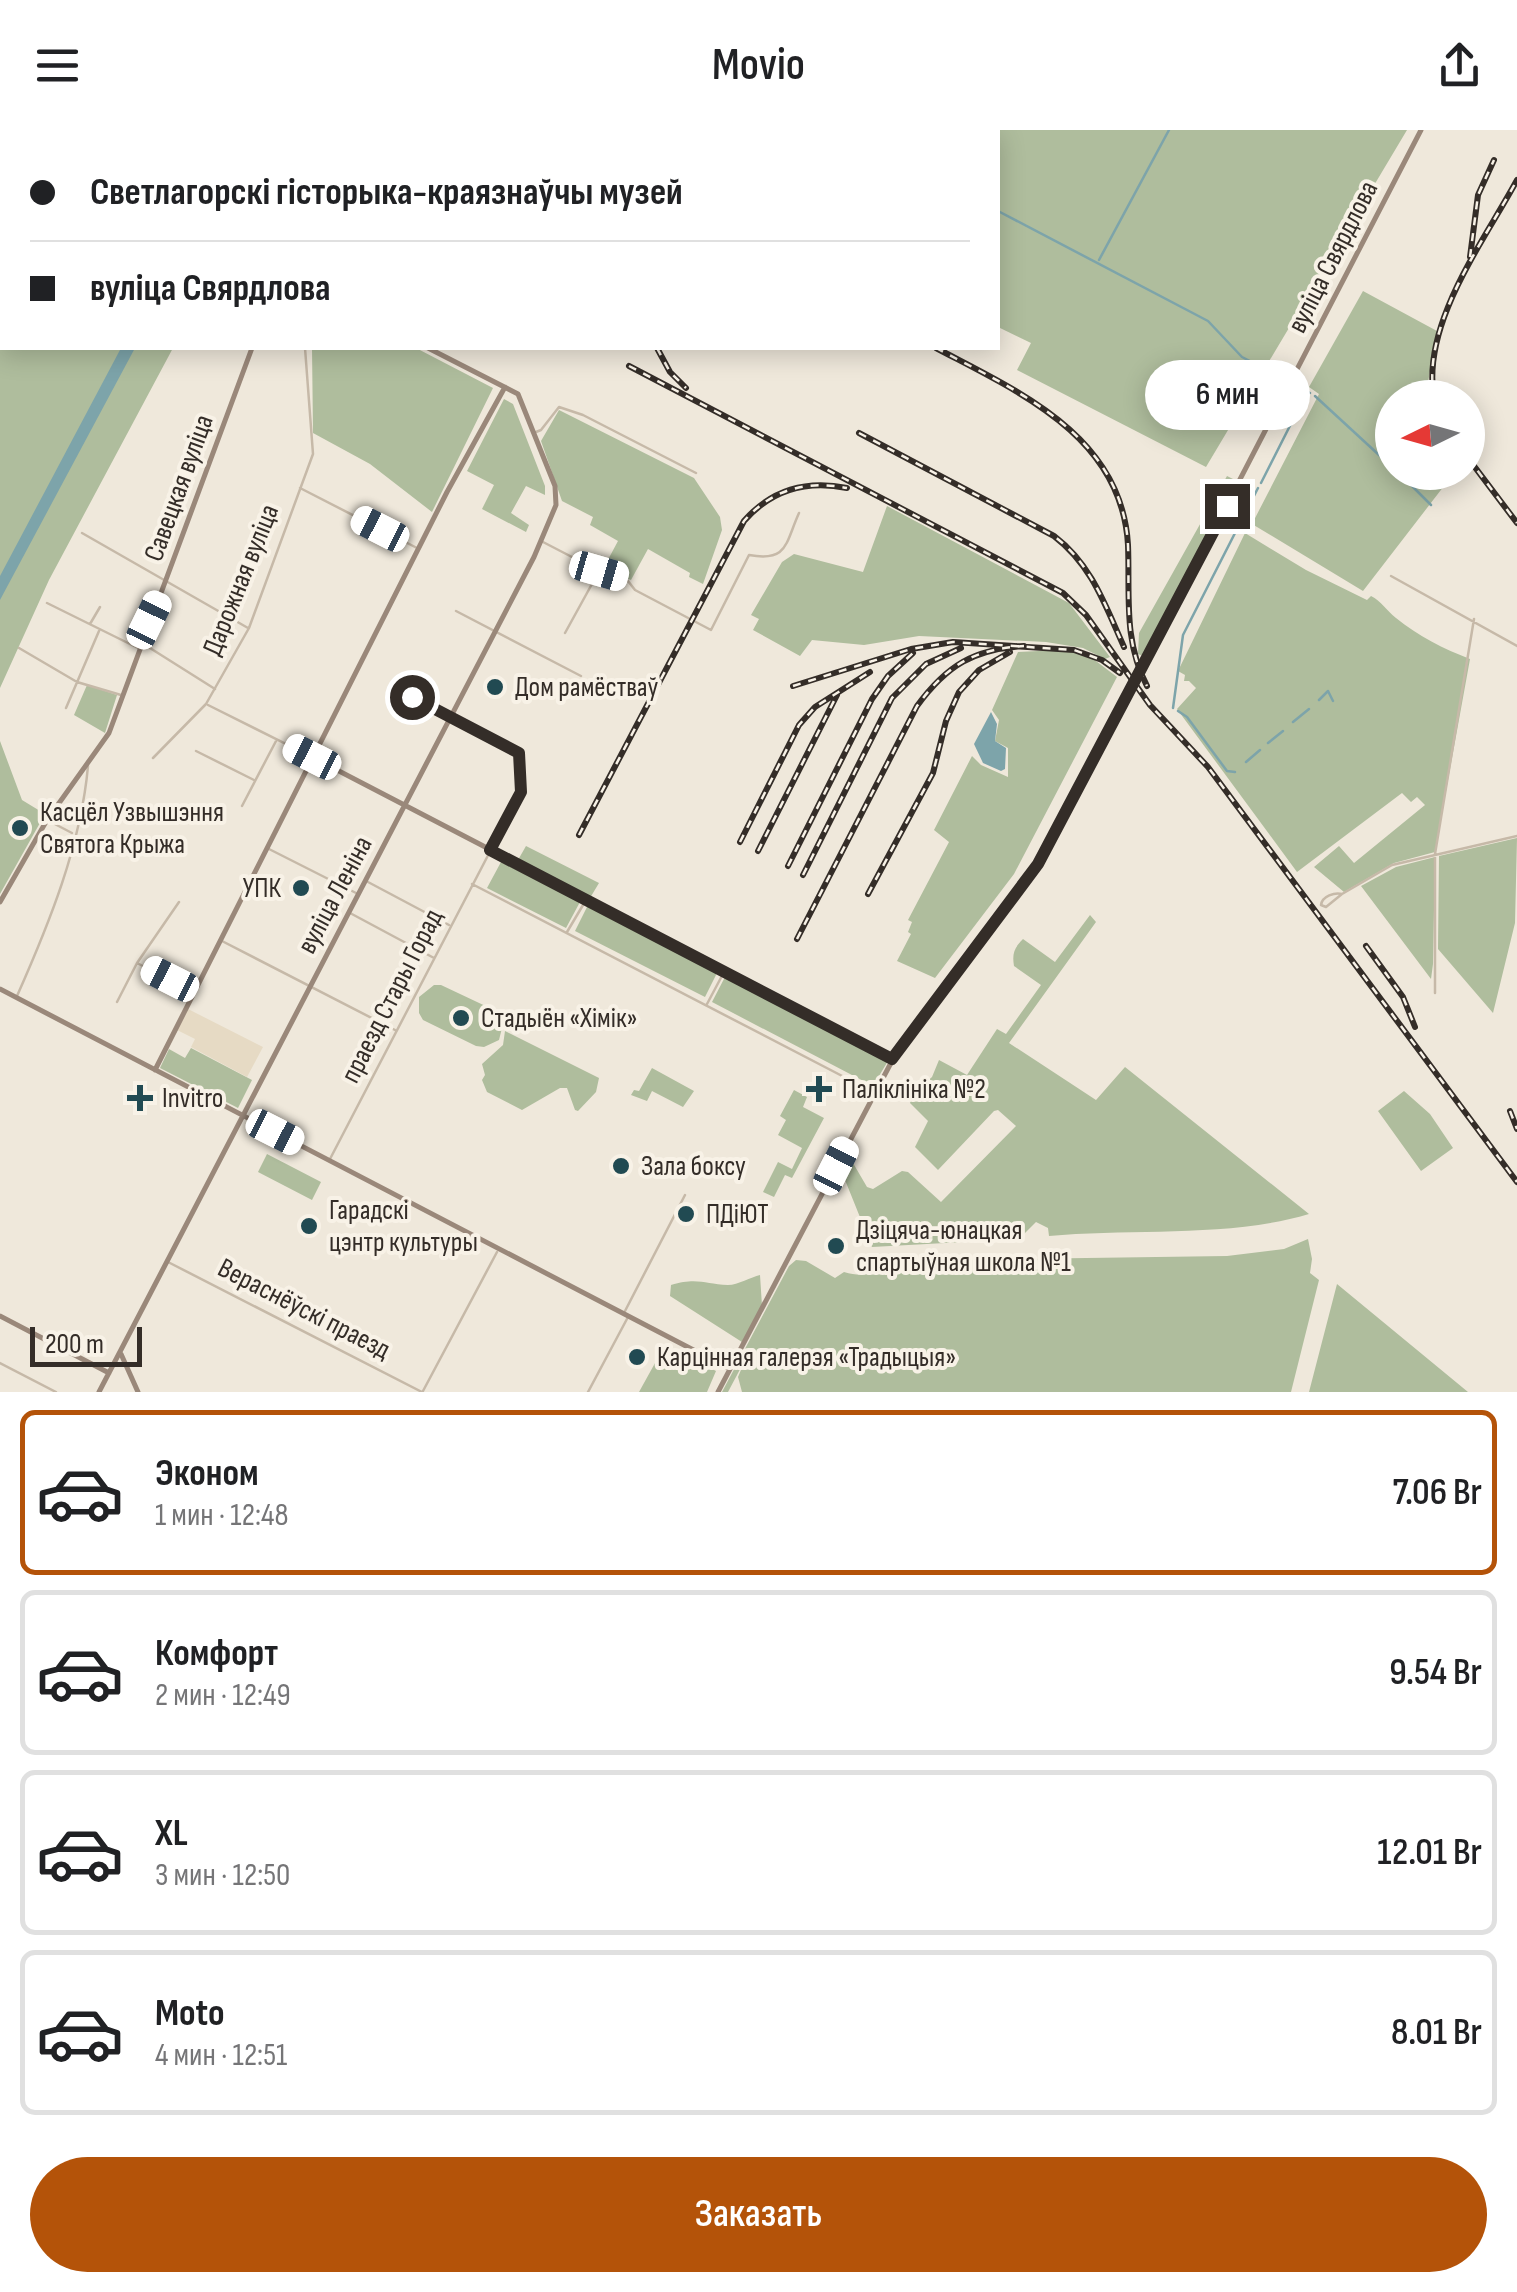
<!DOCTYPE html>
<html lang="ru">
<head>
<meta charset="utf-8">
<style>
	:root { --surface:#fff; --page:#f2f2f2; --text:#202124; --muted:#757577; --line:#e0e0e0; --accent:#b45309 }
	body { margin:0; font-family:"Sofia Sans Condensed",sans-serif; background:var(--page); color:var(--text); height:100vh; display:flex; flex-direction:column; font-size:38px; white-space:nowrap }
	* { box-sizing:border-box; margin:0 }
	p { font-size:32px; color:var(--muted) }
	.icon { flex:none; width:55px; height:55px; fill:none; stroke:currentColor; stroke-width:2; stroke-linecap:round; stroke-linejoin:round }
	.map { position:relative; height:1262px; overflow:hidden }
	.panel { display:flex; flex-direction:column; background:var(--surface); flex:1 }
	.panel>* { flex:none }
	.banner { position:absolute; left:0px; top:0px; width:1000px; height:220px; box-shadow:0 5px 25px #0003; display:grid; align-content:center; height:220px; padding:0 30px; background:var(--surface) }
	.needle { width:65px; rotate:265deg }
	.controls { position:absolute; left:1375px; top:250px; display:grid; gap:20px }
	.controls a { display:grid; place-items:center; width:110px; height:110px; border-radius:50%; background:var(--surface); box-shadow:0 5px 25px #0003; font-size:50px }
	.scale { position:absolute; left:30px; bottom:25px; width:112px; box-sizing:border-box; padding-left:10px; border:5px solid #342d28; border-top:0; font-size:28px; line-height:35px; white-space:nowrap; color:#342d28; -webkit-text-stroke:8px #f8f2e7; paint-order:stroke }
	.end { position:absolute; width:45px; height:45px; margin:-22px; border:12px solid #342d28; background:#fff; box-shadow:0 0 0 5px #fff }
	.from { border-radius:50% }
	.bubble { position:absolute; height:70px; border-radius:35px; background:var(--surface); box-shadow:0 5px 25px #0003; font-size:32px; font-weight:600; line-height:70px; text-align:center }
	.car { position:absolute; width:30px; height:60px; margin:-30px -15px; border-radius:12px; box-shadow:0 0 8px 2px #0007; background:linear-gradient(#fff 24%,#345 0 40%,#fff 0 76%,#345 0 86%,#fff 0) }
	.banner b { display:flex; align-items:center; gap:35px; height:95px; font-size:38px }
	.banner b+b { border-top:2px solid var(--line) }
	.banner i { width:25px; height:25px; background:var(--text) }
	ul { padding:18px 0 0; list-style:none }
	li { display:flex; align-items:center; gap:30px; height:165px; margin:0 20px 15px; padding:0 10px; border:5px solid var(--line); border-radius:15px }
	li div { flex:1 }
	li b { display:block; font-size:38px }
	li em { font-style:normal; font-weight:600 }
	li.current { border-color:var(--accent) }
	li>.icon { width:90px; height:90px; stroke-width:1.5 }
	.primary-button { display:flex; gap:20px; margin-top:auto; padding:20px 30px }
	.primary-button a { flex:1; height:115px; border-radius:60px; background:var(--accent); color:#fff; font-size:40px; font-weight:600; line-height:115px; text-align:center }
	header { display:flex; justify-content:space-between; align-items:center; height:130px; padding:0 30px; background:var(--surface); font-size:45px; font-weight:600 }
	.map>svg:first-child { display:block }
	.green { fill:#afbd9d }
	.plaza { fill:#e6dac4 }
	.water { fill:#7da4aa }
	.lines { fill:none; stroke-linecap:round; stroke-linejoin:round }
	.stream { stroke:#7da4aa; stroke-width:2.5 }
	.street { stroke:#c6b9a8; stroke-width:2.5 }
	.secondary { stroke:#9a887a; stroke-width:5 }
	.rail-casing { stroke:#342d28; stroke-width:6 }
	.rail { stroke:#f8f2e7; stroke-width:2.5; stroke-dasharray:8; stroke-linecap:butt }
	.secondary-bridge { stroke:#9a887a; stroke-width:5 }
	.route { stroke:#342d28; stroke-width:12 }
	.poi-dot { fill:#214a52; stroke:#f8f2e7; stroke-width:4 }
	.labels { text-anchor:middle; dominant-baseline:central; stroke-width:8; stroke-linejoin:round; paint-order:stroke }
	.street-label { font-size:28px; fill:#342d28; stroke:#f8f2e7 }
	.poi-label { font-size:28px; fill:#342d28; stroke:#f8f2e7; text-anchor:start }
</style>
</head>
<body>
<header><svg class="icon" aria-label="menu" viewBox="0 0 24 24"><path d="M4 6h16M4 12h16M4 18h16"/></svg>Movio<svg class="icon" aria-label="share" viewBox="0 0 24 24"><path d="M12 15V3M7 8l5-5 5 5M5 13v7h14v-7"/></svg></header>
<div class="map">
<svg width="1517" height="1262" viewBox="0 0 1517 1262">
	<rect width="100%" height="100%" fill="#efe8db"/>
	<!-- green -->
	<path class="green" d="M0,0h346l-344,2v216h171l-124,232 -49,108z
		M886,0h521l-201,337 -189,-97 14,-27 -33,-16v-195h-114z
		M1363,161l74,40 -10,57 3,9 -38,1v74l62,1 -91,118 -111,-67 67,-130 -10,-7z
		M312,218h104l77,40 -61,124 -62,-48 -57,-31z
		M504,269l9,5 32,82v9l-19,-9 -15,27 18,12 -3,7 -44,-23 12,-24 -27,-14z
		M559,280l135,68 26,39 2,13 -19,54 -14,-7 1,-4 -42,-24 -17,31 -28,-11 15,-28 -28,-16 3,-8 -31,-16 -21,-60z
		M1227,346l8,4 -92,176 -5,-2 1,-21z
		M887,376l182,97 41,54 -5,2 -22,-11 -37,-6 -127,-6 -55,9 -52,-5 -12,16 -47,-26 6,-11 -8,-4 31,-53 12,-8 69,18z
		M1245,403l61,37 61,30 4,-4c10,5 16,15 25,22 22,18 48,31 74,41l-35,193 -41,11 -50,29 -30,-25 25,-21 15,17 71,-58 -8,-8 -6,5 -9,-9 -105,79 -120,-163 19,-21 -7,-7h-5l1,-6 -7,-4z
		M1059,520l29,5 29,22 -103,197 -79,104 -38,-17 14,-27 -3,-2 4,-10 -4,-2 41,-78 -15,-12 38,-74 9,9 27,12v-29l-13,-7 4,-21 -7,-10 26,-58z
		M87,555l30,10 -12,38 -31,-18z
		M0,611l22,59 23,14 -45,80z
		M1517,708l-2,85 -22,90 -55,-64 1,-93z
		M526,716l73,37 -9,15 -72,-38z
		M1435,727l-2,107 -2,15 -70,-93 35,-19z
		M501,732l79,40 -14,26 -79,-40z
		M588,775l129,68 -12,24 -130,-66z
		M1090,785l6,7 -87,121 87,57 29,-33 184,147c-80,24 -177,14 -260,22l-1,-8 -12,-6 -17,17 -147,8 -31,-77 5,-6 7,-1 14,24 6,2 29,-18 6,1 33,30 75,-76 -18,-16 -4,1 -56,59 -23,-23 13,-26 -18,-18 4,-10 18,-16 7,-17 28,15 30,-46 9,5 35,-49 -27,-19c-2,-12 0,-18 9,-27l32,23z
		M725,847l163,84 -15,25 -161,-84z
		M434,855h7l53,25 9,14 -4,16 -15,7 -8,-1 -53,-26 -4,-7v-16z
		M505,901l94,47 -3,14 -18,19 -3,-1 -8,-22h-7l-38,22 -35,-18 -5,-12 3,-5 -3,-11 21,-19z
		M191,918l61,32 -14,28 -78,-40 9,-19 16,9z
		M652,938l42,23 -11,16 -31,-16 -5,10 -16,-6 3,-5 5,1z
		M794,960l13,7 -4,10 21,11 -32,60 -7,-3 -11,22 -11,-5 15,-30 14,7 10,-21 -24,-13 8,-15 -6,-4z
		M1404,961l26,23 23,34 -32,23 -43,-60z
		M267,1024l54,28 -9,18 -54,-28z
		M1308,1109l4,20 -2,14 9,7 -28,112h-549l-4,-15 8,-19 -18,34h-6l67,-126 7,-6 10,1 29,17 9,-6c18,5 30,4 42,-11l341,-5 57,-7z
		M760,1145l2,31 -20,36 -72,-46 1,-11c26,-8 34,-1 57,0 10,0 23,-8 32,-10z
		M1337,1154l131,108h-159z
		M665,1215l51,26 -9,21h-68z"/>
	<!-- plaza -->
	<path class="plaza" d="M188,879l75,38 -16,30 -56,-30 4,-8 -18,-9z"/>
	<!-- water -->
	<path class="water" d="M121,218h14l-135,252v-24z
		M991,582l6,12 -2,17 11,7 -1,21 -4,2 -18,-8 -9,-19z"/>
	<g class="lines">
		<!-- stream -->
		<path class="stream" d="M998,81l210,110 34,36 31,16
			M1099,130l70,-130
			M1278,246l10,5
			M1294,254l16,9
			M1315,266l77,71
			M1398,342l33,33
			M1261,353l42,-83
			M1319,570l9,-9 5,10
			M1173,578l10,-73 75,-147
			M1178,581l9,6 40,54 8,1
			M1293,592l16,-13
			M1268,613l15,-12
			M1246,632l14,-12"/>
		<!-- street -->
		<path class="street" d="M536,302l5,-2 18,-23 24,8 113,58
			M300,358l117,60
			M82,403l166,95
			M543,412l56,29 29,10 7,9 76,40 38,-75c39,7 36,-11 50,-42
			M1391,446l126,70
			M47,473l91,45
			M456,481l125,65
			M90,494l10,-17
			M565,503l33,-60
			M142,513l73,46
			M19,518l58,34 44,13
			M208,575l104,52
			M66,578l33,-77
			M196,621l58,29
			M153,628l53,-54 43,-76 64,-174 -8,-106
			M242,676l34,-65
			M49,691l23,12
			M267,718l91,46
			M368,752l81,43
			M472,754l401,208
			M1342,764c-7,-2 -20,2 -21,11l5,2 16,-13 50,-29 125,-29
			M350,783l84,45
			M567,802l19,-32
			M220,810l175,90
			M137,833l55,28
			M1435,863v-139l39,-235
			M17,866c32,-72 64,-151 71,-230
			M117,872l20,-39 42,-61
			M707,874l17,-32
			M330,1029l191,-367 -2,-39 -108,-56
			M168,1132l254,130
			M624,1183l61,-118
			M0,1233l56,29
			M423,1261l74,-139
			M588,1262l40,-75"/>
		<!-- secondary -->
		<path class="secondary" d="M349,2v-2
			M1150,523l271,-523
			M312,627l581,302
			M0,772l47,-82 62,-87 143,-385
			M0,859l730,380
			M155,940l292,-578 58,-105
			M0,1186l109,57
			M121,1224l17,38
			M99,1262l435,-835 22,-52 -1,-19 -37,-92 -90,-46
			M718,1262l175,-333 145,-195 89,-164"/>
		<defs>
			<path id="rail" d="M471,0l5,2
				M1470,127l8,-62 16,-35
				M657,218l13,24 16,16
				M936,218c83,44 186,88 192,197 2,50 -5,95 19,141
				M629,236l434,227 23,22 64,90 58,62 309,415
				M1434,268c-13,-74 49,-155 83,-218
				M859,303l195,103c38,29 51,69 70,111
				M1468,328l49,65
				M793,556l118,-37 42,-7 121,8 28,10 18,13
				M579,705l165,-314c28,-32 63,-41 103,-33
				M740,712l59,-117 16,-18 55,-35
				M758,721l79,-156
				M788,736l84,-167 16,-23 25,-23
				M803,745l89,-177 34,-34 35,-16
				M868,764l65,-121 13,-52 13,-29 20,-22 31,-18
				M797,809l120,-233c30,-41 57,-57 107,-60
				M1366,816l37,51 12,30
				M1510,981l7,18"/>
		</defs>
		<!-- rail casing -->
		<use href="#rail" class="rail-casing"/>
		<!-- rail -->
		<use href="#rail" class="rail"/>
		<!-- secondary-bridge -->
		<path class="secondary-bridge" d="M1127,570l23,-47"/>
	</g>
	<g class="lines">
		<!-- route -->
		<path class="route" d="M412,567l107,56 2,39 -31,58 402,209 146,-195 189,-358"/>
	</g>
	<!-- markers -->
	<g class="poi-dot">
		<circle cx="495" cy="557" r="10"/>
		<circle cx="20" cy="698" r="10"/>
		<circle cx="301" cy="758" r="10"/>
		<circle cx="461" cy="888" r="10"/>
		<path d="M814 944h10v10h10v10h-10v10h-10v-10h-10v-10h10z"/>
		<path d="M135 953h10v10h10v10h-10v10h-10v-10h-10v-10h10z"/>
		<circle cx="621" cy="1036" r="10"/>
		<circle cx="686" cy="1084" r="10"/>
		<circle cx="309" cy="1096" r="10"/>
		<circle cx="836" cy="1116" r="10"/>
		<circle cx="637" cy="1227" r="10"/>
	</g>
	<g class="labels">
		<!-- street labels -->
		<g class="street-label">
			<text transform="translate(1333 127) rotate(-63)">вуліца Свярдлова</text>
			<text transform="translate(179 358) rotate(-70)">Савецкая вуліца</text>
			<text transform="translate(241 450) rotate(-68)">Дарожная вуліца</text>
			<text transform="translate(335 765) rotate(-62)">вуліца Леніна</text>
			<text transform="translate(392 866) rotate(-63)">праезд Стары Горад</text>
			<text transform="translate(304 1179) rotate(27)">Вераснёўскі праезд</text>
		</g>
		<!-- poi labels -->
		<g class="poi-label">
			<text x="515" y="557">Дом рамёстваў</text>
			<text x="40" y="682">Касцёл Узвышэння<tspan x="40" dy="32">Святога Крыжа</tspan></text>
			<text x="281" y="758" text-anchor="end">УПК</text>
			<text x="481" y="888">Стадыён «Хімік»</text>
			<text x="842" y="959">Паліклініка №2</text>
			<text x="162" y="968">Invitro</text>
			<text x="641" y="1036">Зала боксу</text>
			<text x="329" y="1080">Гарадскі<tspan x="329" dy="32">цэнтр культуры</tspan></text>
			<text x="706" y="1084">ПДіЮТ</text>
			<text x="856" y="1100">Дзіцяча-юнацкая<tspan x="856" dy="32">спартыўная школа №1</tspan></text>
			<text x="657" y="1227">Карцінная галерэя «Традыцыя»</text>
		</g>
	</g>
</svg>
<div class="controls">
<a><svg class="needle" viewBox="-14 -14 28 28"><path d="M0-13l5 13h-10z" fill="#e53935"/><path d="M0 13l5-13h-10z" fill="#757577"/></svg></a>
</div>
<div class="scale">200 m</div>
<i class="end from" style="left:412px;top:567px"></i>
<i class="end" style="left:1227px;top:376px"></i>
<div class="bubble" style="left:1145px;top:230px;width:165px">6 мин</div>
<i class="car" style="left:380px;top:399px;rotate:297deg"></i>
<i class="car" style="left:599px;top:441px;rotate:106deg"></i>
<i class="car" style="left:149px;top:490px;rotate:26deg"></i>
<i class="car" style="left:312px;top:627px;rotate:297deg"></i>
<i class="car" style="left:170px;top:849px;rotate:297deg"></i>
<i class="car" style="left:275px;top:1002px;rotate:117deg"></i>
<i class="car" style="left:836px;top:1036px;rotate:27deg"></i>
<div class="banner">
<b><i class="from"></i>Светлагорскі гісторыка-краязнаўчы музей</b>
<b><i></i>вуліца Свярдлова</b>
</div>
</div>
<section class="panel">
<ul>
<li class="current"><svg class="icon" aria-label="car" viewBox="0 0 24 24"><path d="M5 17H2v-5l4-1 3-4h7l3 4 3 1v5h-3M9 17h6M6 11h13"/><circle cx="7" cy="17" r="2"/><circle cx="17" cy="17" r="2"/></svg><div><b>Эконом</b><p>1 мин · 12:48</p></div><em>7.06 Br</em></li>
<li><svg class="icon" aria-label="car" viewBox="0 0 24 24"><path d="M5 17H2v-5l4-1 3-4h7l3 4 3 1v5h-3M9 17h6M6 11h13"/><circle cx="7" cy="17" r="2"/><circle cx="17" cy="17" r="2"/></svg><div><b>Комфорт</b><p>2 мин · 12:49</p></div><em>9.54 Br</em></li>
<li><svg class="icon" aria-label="car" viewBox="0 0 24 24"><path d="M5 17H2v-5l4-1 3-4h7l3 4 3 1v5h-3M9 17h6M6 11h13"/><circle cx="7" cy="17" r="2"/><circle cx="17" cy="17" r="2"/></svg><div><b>XL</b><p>3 мин · 12:50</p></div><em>12.01 Br</em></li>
<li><svg class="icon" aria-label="car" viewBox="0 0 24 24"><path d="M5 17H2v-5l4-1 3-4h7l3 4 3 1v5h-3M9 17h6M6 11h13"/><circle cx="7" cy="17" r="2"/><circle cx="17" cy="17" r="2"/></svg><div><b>Moto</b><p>4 мин · 12:51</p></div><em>8.01 Br</em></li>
</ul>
<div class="primary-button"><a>Заказать</a></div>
</section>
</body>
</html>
